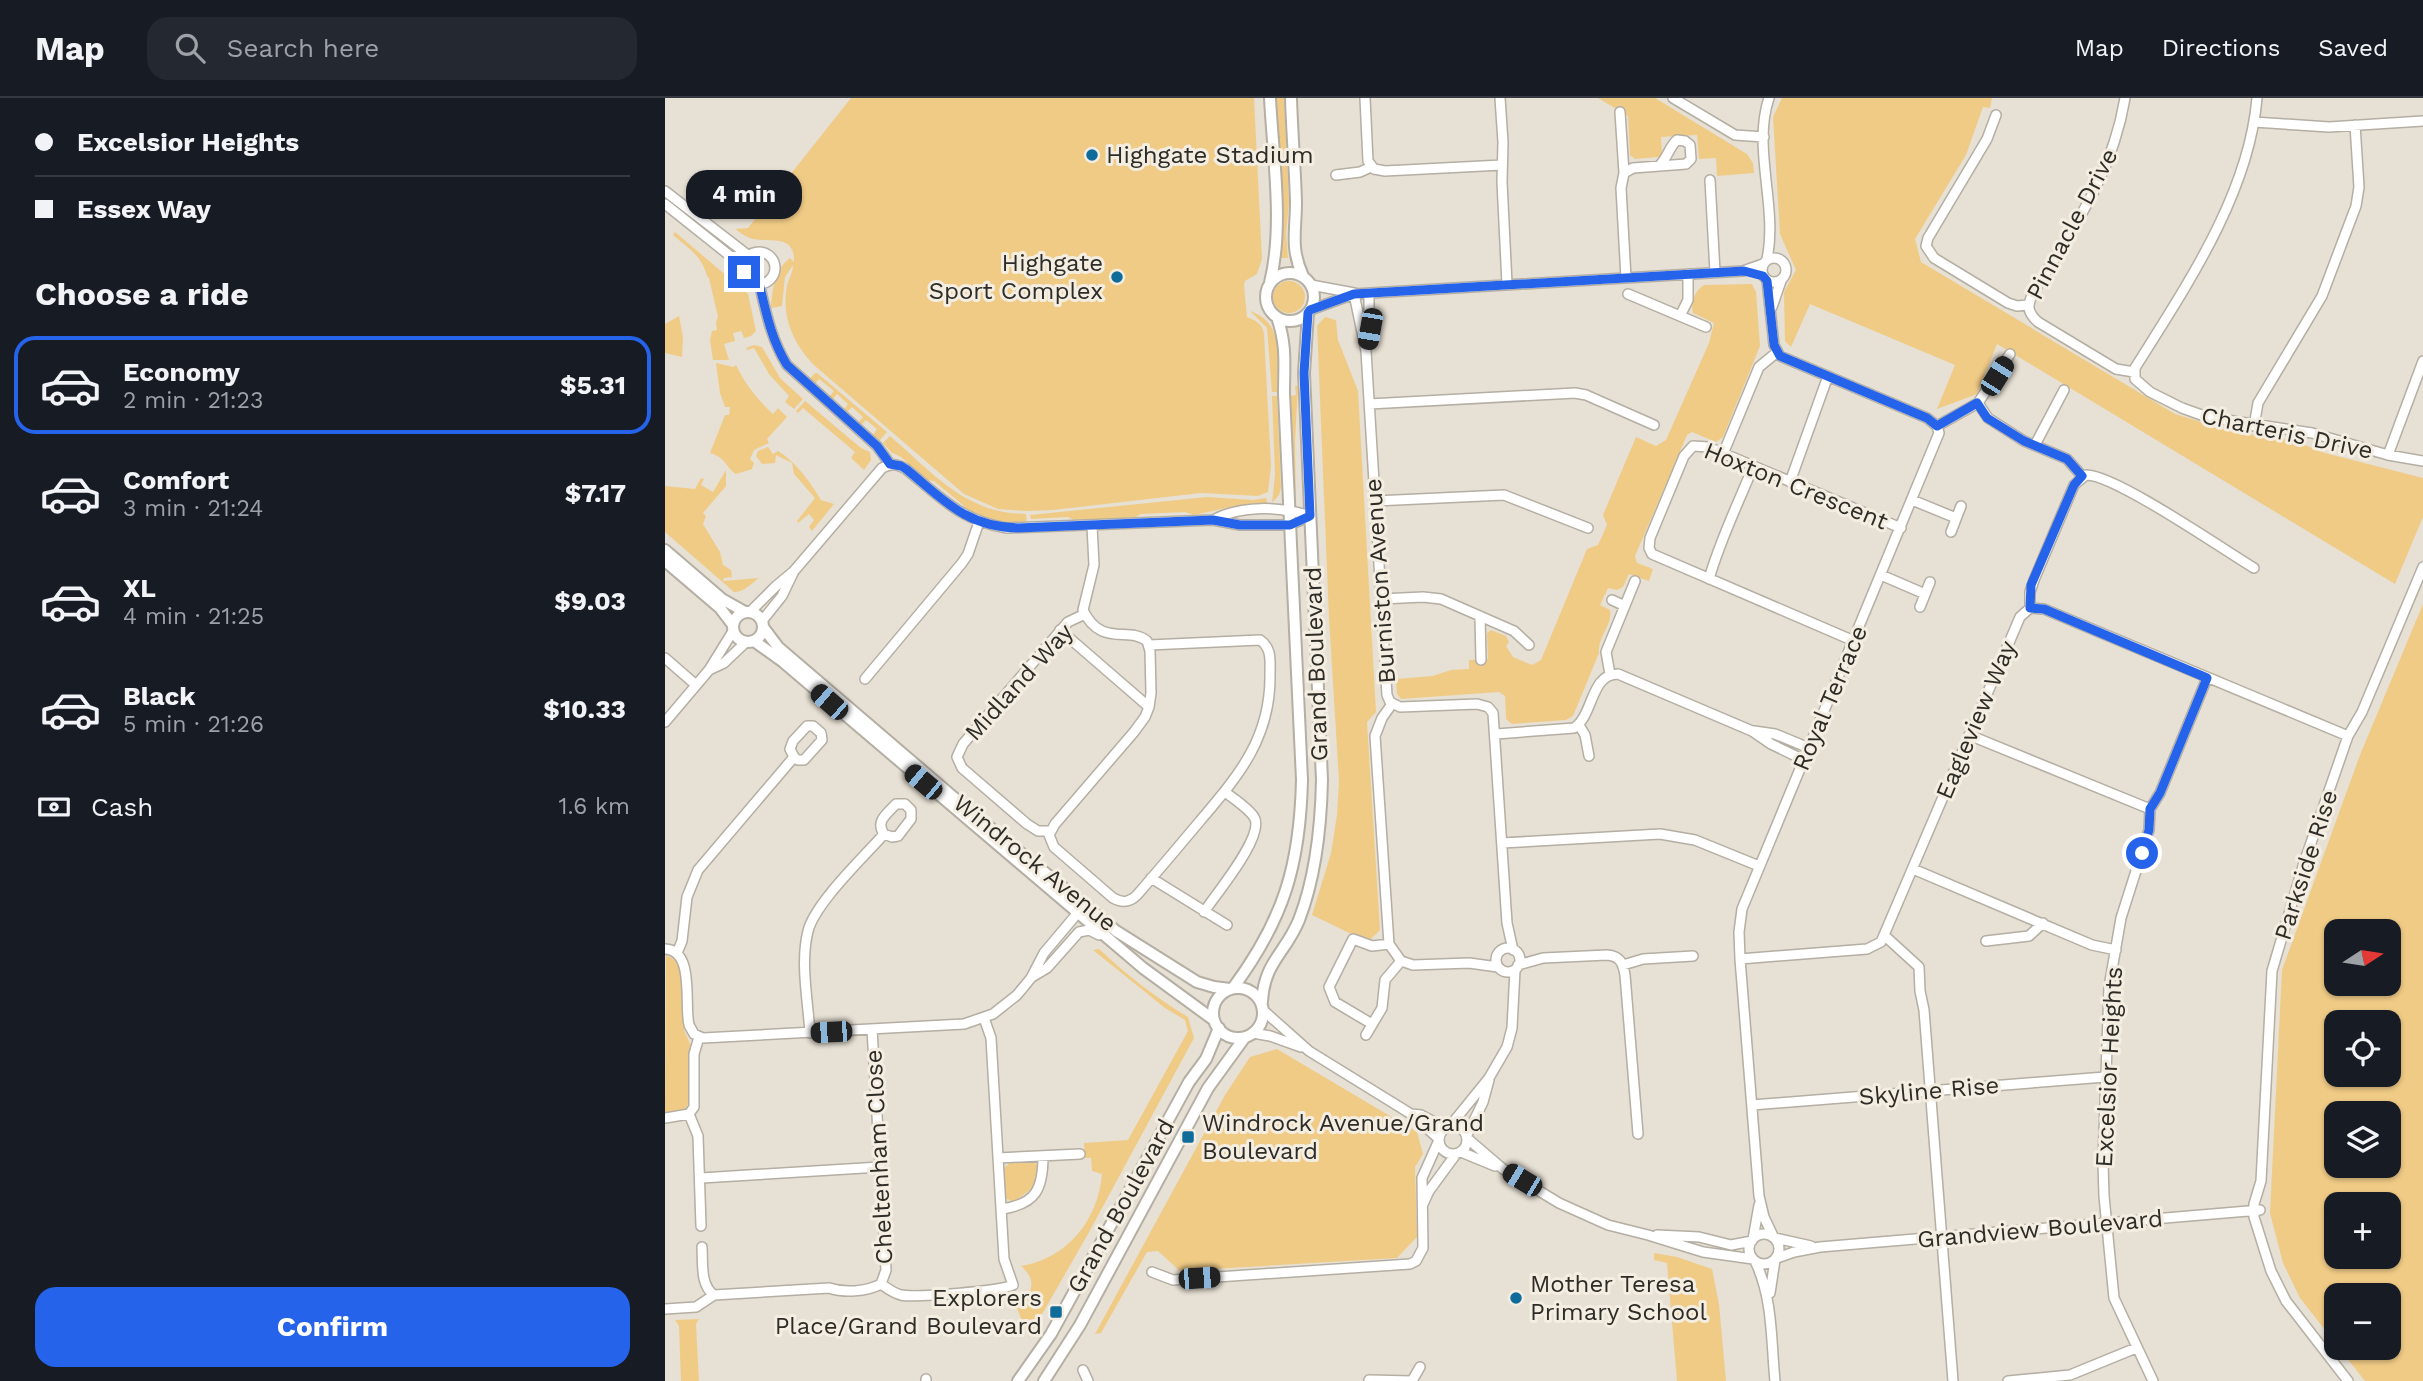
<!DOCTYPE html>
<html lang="en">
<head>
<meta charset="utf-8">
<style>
	:root { --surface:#171b24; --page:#242831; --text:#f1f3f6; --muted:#9ea1a6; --line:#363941; --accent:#2563eb }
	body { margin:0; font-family:"Work Sans",sans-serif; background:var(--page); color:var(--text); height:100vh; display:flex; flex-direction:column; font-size:26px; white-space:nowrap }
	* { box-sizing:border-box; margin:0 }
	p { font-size:23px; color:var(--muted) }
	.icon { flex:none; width:38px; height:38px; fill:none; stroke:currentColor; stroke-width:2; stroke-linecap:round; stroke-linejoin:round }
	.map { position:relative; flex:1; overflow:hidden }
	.side { display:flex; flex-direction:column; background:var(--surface); width:665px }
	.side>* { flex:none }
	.hud { display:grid; align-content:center; height:154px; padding:0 35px; background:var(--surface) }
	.needle { width:46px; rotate:78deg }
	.buttons { position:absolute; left:1659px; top:821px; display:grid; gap:14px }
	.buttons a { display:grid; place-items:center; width:77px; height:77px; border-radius:14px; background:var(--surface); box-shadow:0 2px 5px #0004; font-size:35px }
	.end { position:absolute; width:32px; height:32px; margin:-16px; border:9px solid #2563eb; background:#fff; box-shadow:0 0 0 4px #fff }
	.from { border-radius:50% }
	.bubble { position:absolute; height:49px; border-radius:21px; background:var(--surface); box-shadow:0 2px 5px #0004; font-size:23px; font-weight:700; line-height:49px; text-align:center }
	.car { position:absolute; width:21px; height:42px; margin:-21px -10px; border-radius:9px; box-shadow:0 0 5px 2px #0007; background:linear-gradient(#222 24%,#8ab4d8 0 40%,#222 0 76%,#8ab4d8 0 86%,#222 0) }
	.hud b { display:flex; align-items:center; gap:24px; height:66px; font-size:26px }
	.hud b+b { border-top:2px solid var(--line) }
	.hud i { width:18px; height:18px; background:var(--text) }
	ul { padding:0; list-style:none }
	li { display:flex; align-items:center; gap:21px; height:98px; margin:0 14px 10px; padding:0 21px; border:4px solid transparent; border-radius:21px }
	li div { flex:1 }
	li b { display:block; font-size:26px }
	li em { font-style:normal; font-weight:700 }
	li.current { border-color:var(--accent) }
	li>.icon { width:63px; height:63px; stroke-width:1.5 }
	h2 { padding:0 35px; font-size:32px; line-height:84px }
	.pay { display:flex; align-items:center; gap:18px; height:77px; padding:0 35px; font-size:26px }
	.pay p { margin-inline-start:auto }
	.action { display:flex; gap:14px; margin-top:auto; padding:14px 35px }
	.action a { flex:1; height:80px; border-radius:21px; background:var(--accent); color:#fff; font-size:28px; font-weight:700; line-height:80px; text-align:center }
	header { display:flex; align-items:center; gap:42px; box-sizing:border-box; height:98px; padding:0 35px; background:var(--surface); border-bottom:2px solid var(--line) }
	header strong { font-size:33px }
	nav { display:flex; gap:38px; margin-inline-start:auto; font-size:24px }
	.search { width:490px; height:63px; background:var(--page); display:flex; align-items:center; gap:18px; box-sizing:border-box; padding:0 24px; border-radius:21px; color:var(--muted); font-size:26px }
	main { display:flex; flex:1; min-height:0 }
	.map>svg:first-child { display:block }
	.green { fill:#f0cb86; fill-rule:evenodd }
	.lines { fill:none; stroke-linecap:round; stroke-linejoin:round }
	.minor-casing { stroke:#b4aea3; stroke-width:12 }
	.tertiary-casing { stroke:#b4aea3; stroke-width:14 }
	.minor { stroke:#fff; stroke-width:9 }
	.tertiary { stroke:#fff; stroke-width:10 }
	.route { stroke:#2563eb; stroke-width:9 }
	.poi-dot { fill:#0f6b9a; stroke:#f4ede1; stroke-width:2.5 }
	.labels { text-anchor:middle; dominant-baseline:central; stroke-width:6; stroke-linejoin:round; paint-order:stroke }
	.poi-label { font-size:24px; fill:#2e2c27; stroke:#f4ede1; text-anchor:start }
	.street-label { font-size:24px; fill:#2e2c27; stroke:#f4ede1 }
</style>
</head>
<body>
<header>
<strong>Map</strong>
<div class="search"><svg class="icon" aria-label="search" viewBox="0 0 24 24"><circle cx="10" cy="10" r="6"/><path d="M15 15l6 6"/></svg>Search here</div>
<nav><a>Map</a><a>Directions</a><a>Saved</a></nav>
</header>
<main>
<section class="side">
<div class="hud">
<b><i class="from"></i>Excelsior Heights</b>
<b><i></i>Essex Way</b>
</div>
<h2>Choose a ride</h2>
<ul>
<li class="current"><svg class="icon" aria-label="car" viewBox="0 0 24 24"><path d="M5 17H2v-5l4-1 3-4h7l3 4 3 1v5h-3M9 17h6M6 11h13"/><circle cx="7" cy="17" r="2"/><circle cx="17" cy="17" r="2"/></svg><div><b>Economy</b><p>2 min · 21:23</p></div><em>$5.31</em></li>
<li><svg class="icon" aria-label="car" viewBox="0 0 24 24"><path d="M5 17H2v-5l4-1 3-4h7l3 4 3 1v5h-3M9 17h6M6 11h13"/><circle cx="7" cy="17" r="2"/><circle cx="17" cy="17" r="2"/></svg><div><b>Comfort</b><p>3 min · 21:24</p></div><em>$7.17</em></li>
<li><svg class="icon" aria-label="car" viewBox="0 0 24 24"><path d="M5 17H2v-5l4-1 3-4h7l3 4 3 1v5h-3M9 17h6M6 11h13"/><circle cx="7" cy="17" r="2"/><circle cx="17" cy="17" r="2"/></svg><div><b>XL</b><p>4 min · 21:25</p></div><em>$9.03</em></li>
<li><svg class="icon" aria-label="car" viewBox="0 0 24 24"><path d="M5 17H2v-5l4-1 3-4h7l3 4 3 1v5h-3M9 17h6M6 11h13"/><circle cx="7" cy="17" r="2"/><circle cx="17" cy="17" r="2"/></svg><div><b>Black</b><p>5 min · 21:26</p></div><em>$10.33</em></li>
</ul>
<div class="pay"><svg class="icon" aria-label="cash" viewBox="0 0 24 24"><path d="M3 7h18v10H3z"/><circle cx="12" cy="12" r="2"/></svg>Cash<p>1.6 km</p></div>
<div class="action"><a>Confirm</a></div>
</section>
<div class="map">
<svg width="1758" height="1283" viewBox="0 0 1758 1283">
	<rect width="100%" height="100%" fill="#e7e0d4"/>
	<!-- green -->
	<path class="green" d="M186,0h403l8,161 -5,15 -12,7 -1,5 3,31c8,3 16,7 17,17l7,132 -3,26 -10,4 -57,-3 -148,17 -26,1 -29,-2 -34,-15 -149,-128c-21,-21 -34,-49 -28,-80 2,-8 6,-14 6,-21l-8,12 -3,29 -11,2c1,-18 4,-39 19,-50l4,4c1,-30 -26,-18 -44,-24 -6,-2 -10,-6 -15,-9l13,-1z
		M611,0h8l5,104 -3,32 2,24h-7l1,-36z
		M933,0h57l92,56 6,9 1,10 -37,3 -1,-18 -17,1 -2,-24 -36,2 1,17 -4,3 -23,2 -5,-4 -2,-39z
		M1117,0h210l-2,10 -7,-1 -17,48 -51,84 6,23 254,152 59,18 58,8 33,13 98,25v39l-28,67 -398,-240 -20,50 -40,15 18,-44 -145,-61 -19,43 -6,-6 -1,-49 12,-22 -16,-36 -7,-117z
		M10,134l73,62 8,37 -5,5 -7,2 -3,-7 -8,2 2,8 -11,3 5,16h-16l-3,-20 2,-9 5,-1 -1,-8 2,-5 -9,-39 -2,-2c-5,-20 -19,-28 -34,-41z
		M608 199a16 16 0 1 1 32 0a16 16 0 1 1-32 0Z
		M1087,186l4,8 4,54 -37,91 -7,5 -24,-10 -5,3 -52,121 2,7 16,6 -4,12 -20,-7 -6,13 -6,3 -9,-2 -8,17 10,5c3,15 -13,28 -11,43l-26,63 -7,4 -54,4 -6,-5 -1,-23 -6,-4 -98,7 -4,-5 -1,-15 37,-3 18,-6 18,-1v-9l19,-1 -1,-26 4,-3 15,6 3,6 -3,4 7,11 19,8 9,-5 46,-111 11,-4 9,-20 -4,-10 33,-78 20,9 10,-6 43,-97 5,-20 -21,-10c-3,-10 2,-23 11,-28z
		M585,213c37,13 27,51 27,81h-5l-5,-64z
		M14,218l4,21 -1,20 -17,-4v-29z
		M660,219l11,3 2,20 20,51 18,321 -9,10 13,208 -12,12 -56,-27 19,-62 6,-38 2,-34 -10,-163 -12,-292z
		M89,247l8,2 18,31 23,21 -9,10 -9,-7 4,-6 -20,-22 -15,-26 -7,2 -1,-2z
		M51,265l17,4 3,-2c9,19 22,35 37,49l5,-6 9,9 -20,22 2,4 -15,7 -4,9 4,4 -2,6 -16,5c-11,-7 -9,-16 -26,-21l15,-38h4l1,-8h-5l-5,-14z
		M150,275h2l70,59 -7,8 -7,-5 4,-6 -11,-9 -5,5 -3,-2 5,-6 -11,-10 -5,5 -3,-2 4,-6 -11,-10 -5,6 -3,-3 5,-6 -15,-12 -5,6 -5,-5z
		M630,288h3l-3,56 1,64 -6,-110 6,-1z
		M607,298h5l4,92 -2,7 -7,8 3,-28z
		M140,303l56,47 9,4 1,8 -7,10 -13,-12 4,-6 -52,-44 -5,5 -2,-2z
		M225,338c43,37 76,78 136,78l1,11 -26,-2 -35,-13 -3,-5 -29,-24 -7,-1 -26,-23 -10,-5 -8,-9z
		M103,349l5,7 5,-3c19,12 32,31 43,49l13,4 -22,27 -3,-4 5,-7 -5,-6 -11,9 -1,-2 18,-23 -21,-24 -2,-11 -16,-8 -1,8 -13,1 -6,-8 2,-5z
		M61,372v16l-23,27 3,3 -3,8 17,28 3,13 8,5 1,7 -8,1 -1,3 36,-3c-8,6 -15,14 -25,14l-69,-60v-46l30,3 6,-11 3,1 -3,6 12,7z
		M542,399l46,3 13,-2 2,7 -37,2 -37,8 -9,-3 -44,2 -7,4 -60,2 -6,-3 -37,2 -1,-4z
		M1758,506v777h-58l-26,-33h50v-53h-53v49l-36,-46 -17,-35 -13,-50 12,-243 78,-215zM1724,833v53h-53v-53zM1724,924v52h-53v-52zM1671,1015h53v53h-53zM1724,1106v52h-53v-52z
		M434,851c28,26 57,49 89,68l6,21 -106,196 -59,103 -14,-33 12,-5c7,-15 6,-22 -6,-33 47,-8 77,-46 81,-92l-10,-3 -1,-13h-6l-1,-15 44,-3 60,-109 -3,-11 -20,-12 -72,-58z
		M1,857l13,7 2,6 3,62 7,16v55l-8,10 -18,3z
		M612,951l140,83 6,22 -8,13 2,70 -20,21 -217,13 -22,-20 -11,1 -46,81 -6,1 130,-239 25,-38z
		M366,1062l6,5 1,14 -8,11 -17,12 -8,-4 -1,-30 7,-6z
		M989,1155l23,4 35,12 7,35 7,77h-49l-10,-118 -13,-3z
		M34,1221l-3,5 3,57h-18l-2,-55 -4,-6z"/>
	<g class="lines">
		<defs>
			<path id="minor" d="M700,0l3,63 6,8 11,2 117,-6
				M835,0l3,44 -1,40 5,102
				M1008,0l62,37 29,2
				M1460,0c-13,78 -52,130 -92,195 -6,13 -6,19 5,29l78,47 18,3
				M1592,0c-8,97 -72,190 -122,270v11l15,13 32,16 25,9 105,16 76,22 35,6
				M955,14l4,61 -3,15 5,90
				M1331,17l-9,24 -59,99 -2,8 8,12 74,45 9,3 11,-1
				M1589,24l75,5 94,-6
				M959,75l9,-5 53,-4 5,-5 -1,-14 -5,-4 -8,-1c-8,7 -9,17 -18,26
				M671,77l24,-3 11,-5
				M1045,82l5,92
				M0,93l84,65
				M0,106l79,63
				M78 170a16 16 0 1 1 32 0a16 16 0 1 1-32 0Z
				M1097 172a12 12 0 1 1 24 0a12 12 0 1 1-24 0Z
				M1102,161c11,-52 -15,-111 2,-161
				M1102,183l7,64 6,11 147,62 10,8 2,7 -197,476 -3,23 1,27 19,237 5,21 9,19
				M94,185c7,29 12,56 28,82l90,81 13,18
				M646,187l43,8
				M689,196l12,57 21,344 3,7 10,5 77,-3 11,3 5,6 14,210 6,27
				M963,196l78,33
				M1107,209l9,-26
				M645,212l44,-16 389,-23 20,-7
				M1015,218l8,-16v-26
				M702,248l2,-17v-36
				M1313,305l10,15 36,23 43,18 15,17
				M704,306l206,-11 11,2 68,30
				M1272,328l41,-23 32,-49
				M1589,328l4,-23 64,-107 34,-90 3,-19 -4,-62
				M1370,347l29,-55
				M1058,356l36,-87 17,-14
				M1723,357l35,-94
				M1125,384l38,-106
				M1247,402l44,18
				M710,403l129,-6 84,33
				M427,428l2,39 -11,45c18,38 46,16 64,31l3,10 1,42 -2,14 -4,10 -11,15 -79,92 -6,11 5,12 59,51c9,5 16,5 24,-3 21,-24 42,-49 63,-74 39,-46 71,-83 70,-147 0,-13 2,-26 -10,-34l-111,5
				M1286,434l10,-26
				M1216,477l44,19
				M1044,481c11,-39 29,-75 44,-112
				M716,501l42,-2 18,2 73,32 15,14
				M947,502l13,6
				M1255,509l10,-25
				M1365,510v-16l4,-12 40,-95 12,-10c28,-1 138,75 168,93
				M85,514l26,-26 18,-15 88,-103c9,-5 15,-4 24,1 34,28 55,52 101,59l206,-8 27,5h50l20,-9c-30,-10 -69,-11 -97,4
				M815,518l1,44
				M97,523l20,-25 11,-23
				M395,532l89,77
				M1189,543l-202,-87 -3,-6 1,-10 34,-82 9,-10 15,1 193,81
				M0,560l31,27
				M44,572l15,-7 22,-21
				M945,576l-4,-22 29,-71
				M200,581l97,-116 6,-9 11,-32
				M727,606l-10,14 -7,18 14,208 12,17 12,4 56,-2 29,4
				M0,624l44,-52 24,-39
				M914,627l6,10 4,21
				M1089,633l21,3 34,14
				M831,636l78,-6c20,-13 16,-54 44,-54l134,57 19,13 33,16
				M1304,637l181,74
				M385,733h-12l-11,-7 -65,-56 -5,-11 6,-13 105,-122 17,-8
				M837,745l158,-9 35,6 64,26
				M1248,771l179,76 24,5
				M486,780l76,47
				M539,814c11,-17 62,-77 50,-95 -6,-9 -20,-18 -29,-25
				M1220,838l34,31 1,24 4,19 29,371
				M1321,843l43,-5 14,-13
				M831 862a12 12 0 1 1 24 0a12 12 0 1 1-24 0Z
				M0,851c30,1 19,55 24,76l5,9 9,4 261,-14 29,-10 24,-19 14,-17 13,-25 37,-44
				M12,855l5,-12 5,-44 11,-27 96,-113 -4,-8 3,-8 14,-15h6l8,7 1,7 -18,20h-6l-4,-3
				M1075,861l127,-10 14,-7 139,-325 10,-9 14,1 304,127
				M853,867l25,-7 64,-3c13,1 16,8 18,20l13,159
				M958,867l20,-6 50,-3
				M367,879l15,-9 32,-36 10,-2 10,5
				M599,913l45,40 102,63 28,25
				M707,926l-37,-22 -6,-15 24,-48 19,7 17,-2
				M145,935c-2,-32 -10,-70 -2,-102 7,-28 56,-74 76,-97 -9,-13 3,-20 12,-30h9l6,6v9l-13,17 -6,1 -8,-3
				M588,935l17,3 31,11
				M701,937l16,-27 3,-28 16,-19
				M1087,1007l353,-28
				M24,1016l9,22 3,90
				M746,1016l10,1 24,13
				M0,1020l24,-4 5,-7v-53l5,-17
				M774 1042a14 14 0 1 1 28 0a14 14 0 1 1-28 0Z
				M785,1028l39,-48 18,-31 5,-19 3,-58
				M802,1037l16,-33 6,-22
				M803,1041l35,30 56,34 49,22 40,10 55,17 50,7
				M796,1054l34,14
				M333,1060l82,-4
				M36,1080l179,-11
				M758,1106l6,-13 27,-37
				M337,1111c34,-5 41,-20 41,-53
				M1084 1151a15 15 0 1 1 30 0a15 15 0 1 1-30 0Z
				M992,1137l42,2 32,8 21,-4
				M1110,1140l36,8
				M1088,1141l6,-34
				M37,1149c1,16 -2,38 12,48
				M1112,1160l17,-6 26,-5 440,-37
				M1090,1163c18,37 16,80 20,120
				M487,1174l21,8 237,-16 6,-3 7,-13 -1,-70 17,-38
				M216,1186c6,4 12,9 20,11 15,3 99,-4 112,-10l-9,-26 -13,-221 -7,-20
				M1105,1195l5,-33
				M49,1197l115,-7c15,5 37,4 52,-4l5,-14 -14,-241
				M0,1211l31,-2 18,-12
				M418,1272l5,11
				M261,1281v2
				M704,1282l43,1 8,-14
				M1343,1283l62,-6 66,-27
				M1488,1283l-39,-83 -10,-102 -1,-33 6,-176 12,-69 28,-88 1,-21 10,-16 47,-115
				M1683,1283l-62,-80 -15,-30 -17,-54v-13l7,-23 11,-210 32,-108 44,-127 14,-24 61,-145"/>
			<path id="tertiary" d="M626,0c1,34 4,69 5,104 0,29 -6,46 7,74
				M601 199a24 24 0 1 1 48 0a24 24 0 1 1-48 0Z
				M605,185c14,-57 3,-126 0,-185
				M0,452l57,49 23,13
				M0,463l55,47 13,17
				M68 529a15 15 0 1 1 30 0a15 15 0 1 1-30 0Z
				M98,529l15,20 188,161 150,123 81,51 17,5 16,2
				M89,543l28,20 361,307 71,52
				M548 915a25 25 0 1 1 50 0a25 25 0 1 1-50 0Z
				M568,890c51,-69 67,-123 69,-208l-18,-386c0,-30 3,-48 -7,-77
				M597,904c2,-40 23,-48 37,-82 17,-44 22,-93 23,-140l-18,-407 4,-60
				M353,1283l33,-47 138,-252 17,-23 13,-31
				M379,1283l36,-56 128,-237 37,-51"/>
		</defs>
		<!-- minor casing -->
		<use href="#minor" class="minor-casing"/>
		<!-- tertiary casing -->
		<use href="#tertiary" class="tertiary-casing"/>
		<!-- minor -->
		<use href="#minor" class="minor"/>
		<!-- tertiary -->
		<use href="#tertiary" class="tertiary"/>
	</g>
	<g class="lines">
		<!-- route -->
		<path class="route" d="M79,174l6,8 9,3c7,29 12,56 28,82l90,81 13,18 11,2 5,3c38,31 60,58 112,59l195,-8 27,5h50l20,-9 -6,-143 4,-60 2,-3 44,-16 390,-23 19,5 4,5 7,64 6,11 147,62 10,8 40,-23 10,15 37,23 43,18 15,17 -8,9 -43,100 -1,23 14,1 163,69 -47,115 -10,16 -1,21 -7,23"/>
	</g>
	<!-- markers -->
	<g class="poi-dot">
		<circle cx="427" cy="57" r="7"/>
		<circle cx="452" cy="179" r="7"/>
		<rect x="516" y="1032" width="14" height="14" rx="3.5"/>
		<circle cx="851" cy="1200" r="7"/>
		<rect x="384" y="1207" width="14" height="14" rx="3.5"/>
	</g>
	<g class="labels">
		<!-- poi labels -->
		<g class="poi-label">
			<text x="441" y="57">Highgate Stadium</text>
			<text x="438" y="165" text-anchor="end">Highgate<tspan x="438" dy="28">Sport Complex</tspan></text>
			<text x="537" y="1025">Windrock Avenue/Grand<tspan x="537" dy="28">Boulevard</tspan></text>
			<text x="865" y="1186">Mother Teresa<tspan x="865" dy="28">Primary School</tspan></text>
			<text x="377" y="1200" text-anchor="end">Explorers<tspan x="377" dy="28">Place/Grand Boulevard</tspan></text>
		</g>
		<!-- street labels -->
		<g class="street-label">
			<text transform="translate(1407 126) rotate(-62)">Pinnacle Drive</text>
			<text transform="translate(1622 335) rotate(12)">Charteris Drive</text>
			<text transform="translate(1131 388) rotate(22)">Hoxton Crescent</text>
			<text transform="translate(715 483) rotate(-94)">Burniston Avenue</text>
			<text transform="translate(651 566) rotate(-92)">Grand Boulevard</text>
			<text transform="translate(354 584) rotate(-48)">Midland Way</text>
			<text transform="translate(1165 600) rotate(-67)">Royal Terrace</text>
			<text transform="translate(1311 622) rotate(-67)">Eagleview Way</text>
			<text transform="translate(370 765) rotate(39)">Windrock Avenue</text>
			<text transform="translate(1641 767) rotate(-72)">Parkside Rise</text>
			<text transform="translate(1444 969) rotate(-87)">Excelsior Heights</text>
			<text transform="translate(1264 993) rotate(-5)">Skyline Rise</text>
			<text transform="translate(214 1059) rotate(-93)">Cheltenham Close</text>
			<text transform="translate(456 1108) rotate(-61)">Grand Boulevard</text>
			<text transform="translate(1375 1131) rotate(-5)">Grandview Boulevard</text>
		</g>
	</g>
</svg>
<div class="buttons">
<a><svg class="needle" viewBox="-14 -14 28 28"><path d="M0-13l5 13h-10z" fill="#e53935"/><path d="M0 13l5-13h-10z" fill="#9ea1a6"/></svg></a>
<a><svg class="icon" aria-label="locate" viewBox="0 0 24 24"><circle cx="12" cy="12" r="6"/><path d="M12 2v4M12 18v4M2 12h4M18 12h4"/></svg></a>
<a><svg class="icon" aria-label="layers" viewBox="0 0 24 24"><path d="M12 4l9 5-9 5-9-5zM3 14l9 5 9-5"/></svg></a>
<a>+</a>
<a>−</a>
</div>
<i class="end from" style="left:1477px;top:755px"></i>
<i class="end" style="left:79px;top:174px"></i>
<div class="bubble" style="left:21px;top:72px;width:116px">4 min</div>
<i class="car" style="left:705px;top:231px;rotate:190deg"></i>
<i class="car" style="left:1332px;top:278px;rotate:32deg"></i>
<i class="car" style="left:164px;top:604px;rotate:311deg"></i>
<i class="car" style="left:258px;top:684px;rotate:310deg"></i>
<i class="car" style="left:166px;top:934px;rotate:267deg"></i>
<i class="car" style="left:857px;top:1082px;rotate:301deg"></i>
<i class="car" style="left:534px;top:1180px;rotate:86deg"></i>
</div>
</main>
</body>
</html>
